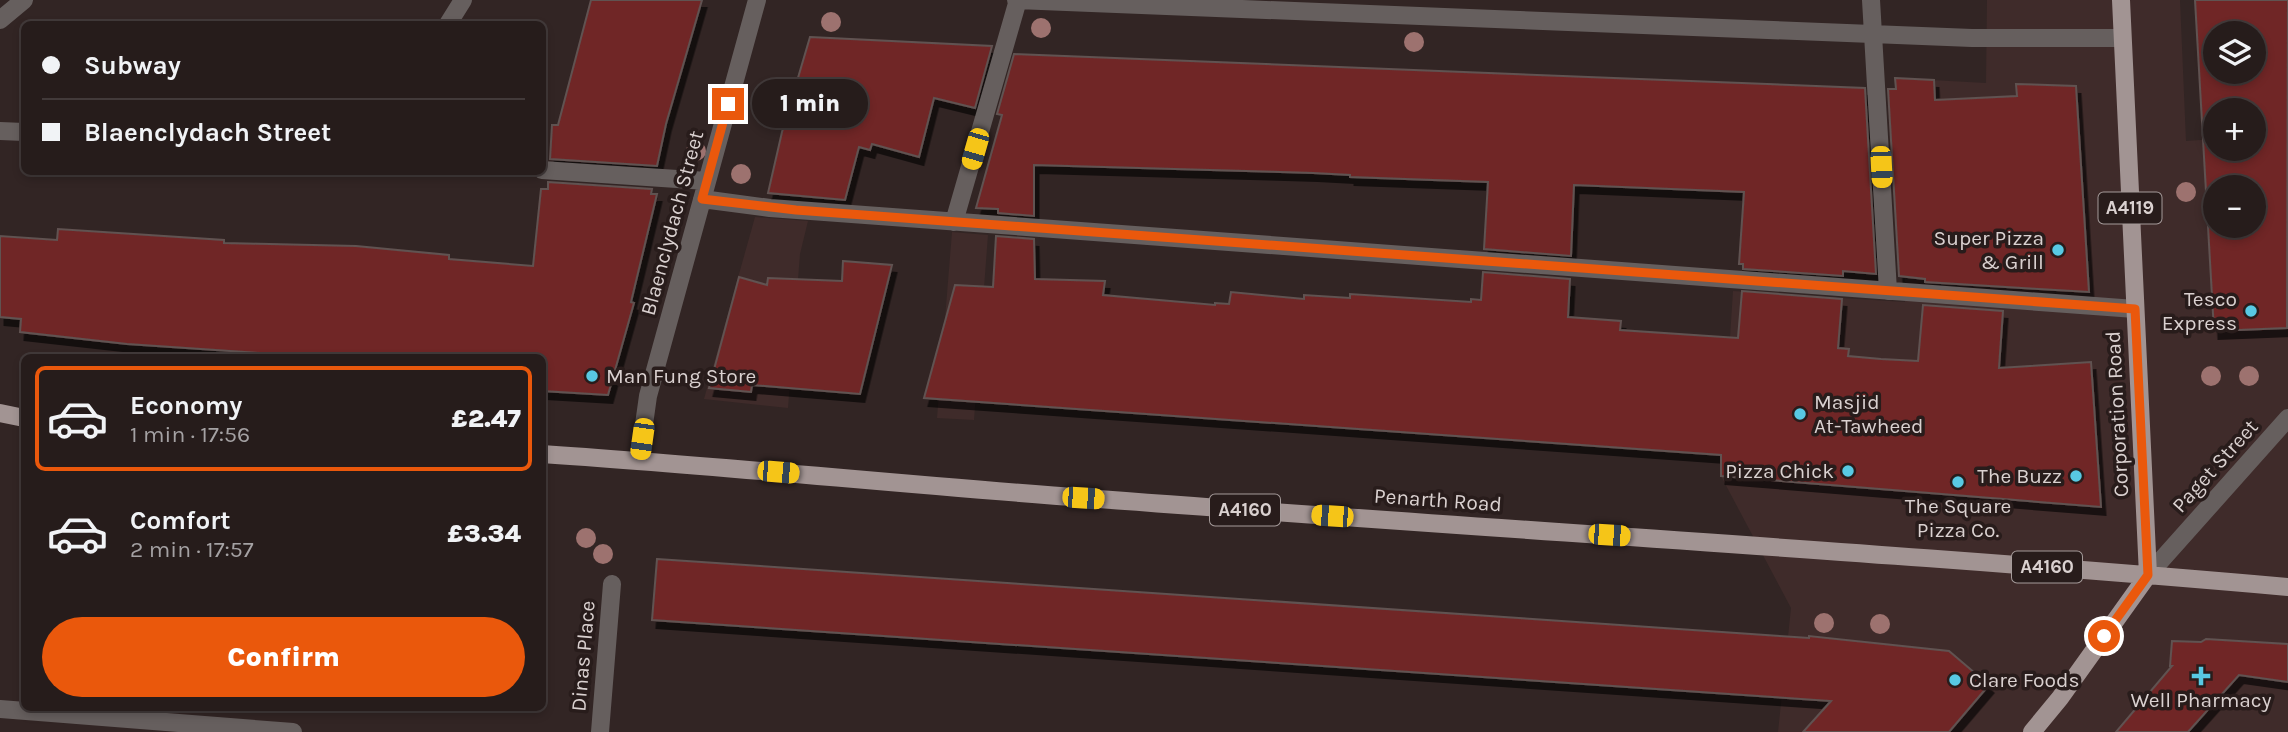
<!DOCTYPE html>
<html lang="en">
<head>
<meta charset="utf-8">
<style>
	:root { --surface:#261c1b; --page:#322928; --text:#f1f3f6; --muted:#a4a1a3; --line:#423a3a; --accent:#ea580c }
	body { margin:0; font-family:Karla,sans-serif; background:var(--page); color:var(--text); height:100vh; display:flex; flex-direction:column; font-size:26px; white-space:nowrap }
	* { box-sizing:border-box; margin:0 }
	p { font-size:23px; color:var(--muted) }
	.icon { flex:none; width:38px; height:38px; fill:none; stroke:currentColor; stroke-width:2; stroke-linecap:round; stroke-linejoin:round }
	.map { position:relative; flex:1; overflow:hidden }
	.side { position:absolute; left:21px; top:354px; width:525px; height:357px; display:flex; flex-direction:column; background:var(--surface); border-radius:10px; box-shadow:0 4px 10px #0003,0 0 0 2px var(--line) }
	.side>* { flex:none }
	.guide { position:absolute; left:21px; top:21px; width:525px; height:154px; border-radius:10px; box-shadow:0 4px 10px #0003,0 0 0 2px var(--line); display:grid; align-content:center; height:154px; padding:0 21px; background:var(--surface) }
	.controls { position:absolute; left:2203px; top:21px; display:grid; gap:14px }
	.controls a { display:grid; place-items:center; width:63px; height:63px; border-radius:50%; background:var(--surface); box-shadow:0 4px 10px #0003,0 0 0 2px var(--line); font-size:35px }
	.end { position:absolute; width:32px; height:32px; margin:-16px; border:9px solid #ea580c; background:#fff; box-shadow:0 0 0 4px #fff }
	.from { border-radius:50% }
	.bubble { position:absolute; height:49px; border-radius:24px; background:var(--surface); box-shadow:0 4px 10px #0003,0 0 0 2px var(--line); font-size:23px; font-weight:800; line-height:49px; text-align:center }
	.car { position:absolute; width:21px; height:42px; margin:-21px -10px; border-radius:9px; box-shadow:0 0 5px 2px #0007; background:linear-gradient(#f5c518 24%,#345 0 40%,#f5c518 0 76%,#345 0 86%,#f5c518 0) }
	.guide b { display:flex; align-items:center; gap:24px; height:66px; font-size:26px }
	.guide b+b { border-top:2px solid var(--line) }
	.guide i { width:18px; height:18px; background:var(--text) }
	ul { padding:12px 0 0; list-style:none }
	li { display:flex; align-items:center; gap:21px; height:105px; margin:0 14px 10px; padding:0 7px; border:4px solid transparent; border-radius:10px }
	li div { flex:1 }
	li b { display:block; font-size:26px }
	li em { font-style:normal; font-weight:800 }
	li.selected { border-color:var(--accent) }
	li>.icon { width:63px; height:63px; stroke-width:1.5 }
	.cta { display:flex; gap:14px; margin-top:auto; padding:14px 21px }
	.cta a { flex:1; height:80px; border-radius:42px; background:var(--accent); color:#fff; font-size:28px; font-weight:800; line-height:80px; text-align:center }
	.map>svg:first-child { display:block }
	.built { fill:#3f2b2a; fill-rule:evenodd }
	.building { fill:#6f2828; stroke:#615251; stroke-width:2; fill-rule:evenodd; filter:url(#shadow) }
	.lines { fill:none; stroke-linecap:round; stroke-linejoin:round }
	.minor { stroke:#665f5e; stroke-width:18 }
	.major { stroke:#a29493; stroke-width:18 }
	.tree { fill:#9d726f }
	.route { stroke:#ea580c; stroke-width:9 }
	.poi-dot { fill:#58c9e3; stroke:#281c1b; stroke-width:2.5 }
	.labels { text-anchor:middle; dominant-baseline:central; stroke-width:7; stroke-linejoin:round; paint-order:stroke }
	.shield { fill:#281c1b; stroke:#a59b9a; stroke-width:2 }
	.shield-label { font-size:19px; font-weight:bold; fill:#dad1d0 }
	.street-label { font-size:21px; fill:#dad1d0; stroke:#281c1b }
	.poi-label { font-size:21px; fill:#dad1d0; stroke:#281c1b; text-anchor:end }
</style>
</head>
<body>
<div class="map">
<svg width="2288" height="732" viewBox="0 0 2288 732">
	<defs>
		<filter id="shadow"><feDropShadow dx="4.5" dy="8" stdDeviation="0" flood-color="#0009"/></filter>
	</defs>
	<rect width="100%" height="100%" fill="#322524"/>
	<!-- built -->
	<path class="built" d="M1987,0h193l6,141 29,-2 1,10h38v-11l34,-2v596h-510l13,-124 -70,-132 12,-185 172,11v-52l-10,-172 91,5zM2216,187h38v39h-38z
		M755,217l53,4 -8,33 -12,154 -84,-9z
		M952,232l36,3 -14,185 -37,-2z"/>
	<!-- building -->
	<path class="building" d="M591,0h111l-36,124 -9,42 -107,-7 2,-34h6z
		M2195,0h93l-1,328 -73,3zM2216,33h38v39h-38zM2216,110h38v39h-38zM2216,187h38v39h-38z
		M810,37l182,9 -17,62 -41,-10 -15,59 -47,-13 -2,6 -11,-3 -14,53 -77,-7 14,-61z
		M1014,54l851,34 11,186 -33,-3v5l-100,-7v-5h-4l5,-72 -170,-7 -3,71 -87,-7 4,-67 -138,-5v-2l-37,-2 -279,-8v51l-36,-3v-4l-22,-1 26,-93 -5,-1z
		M1895,78l39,2 1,20 82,-4 -1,-12 60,2 13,206 -164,-10v-3l-26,-3 -11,-187h8z
		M548,182l104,7 -1,5h6l-26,108 3,1 -26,92 -66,-4v-34h-224l-191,-13 -107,-12 1,-13 -21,-2v-81l57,4 1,-11 166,11v3l132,3 93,9v4l84,7 8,-77h7z
		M996,236l38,3 1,40 70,2 -2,14 112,10v-2l14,1 2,-12 73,7v-4l46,3v-4l121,8v-3l10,1 2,-28 87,7 -2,38 53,4 -1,9 118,8 4,-47 100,8 -4,49 11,1 -1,7 33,3 37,2 5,-56 80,6 -4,57 92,-6 10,145 -380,-31v-21l-797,-57 31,-113 38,2z
		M843,261l49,4 -32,129 -108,-9 -1,7 -42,-4 30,-111 28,8 1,-7 74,3z
		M657,559l1152,79v-2l140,15 40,34 -40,47h-146l28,-31 -1179,-81z
		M2206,639l82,5v38l-49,-7 -51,57h-72l56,-66h-2l2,-25 29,1z"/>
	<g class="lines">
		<!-- minor -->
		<path class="minor" d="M1016,0l956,38h150
			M1871,0l17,291
			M0,20l24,-20
			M448,24l15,-24
			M0,131l24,1
			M542,170l165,11
			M702,199l68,9 1365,101
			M954,222l64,-222
			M639,460l9,-64 109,-396
			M2148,575l140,-157
			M0,709l293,23
			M600,732l12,-148"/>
		<!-- major -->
		<path class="major" d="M2121,0l27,575
			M0,413l24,5
			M542,454c182,12 363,31 544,44 401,31 802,54 1202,89
			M2032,732l28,-34 88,-123"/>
	</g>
	<!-- trees -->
	<g class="tree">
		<circle cx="831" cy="22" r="10"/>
		<circle cx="1041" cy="28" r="10"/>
		<circle cx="1414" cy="42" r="10"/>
		<circle cx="696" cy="151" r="10"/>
		<circle cx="741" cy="174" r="10"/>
		<circle cx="2186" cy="192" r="10"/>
		<circle cx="2211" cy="376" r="10"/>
		<circle cx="2249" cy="376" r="10"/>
		<circle cx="586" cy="538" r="10"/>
		<circle cx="603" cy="554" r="10"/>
		<circle cx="1824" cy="623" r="10"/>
		<circle cx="1880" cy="624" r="10"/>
	</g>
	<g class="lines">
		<!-- route -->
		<path class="route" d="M728,104l-26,95 94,11 1339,99 13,266 -44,61"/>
	</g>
	<!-- markers -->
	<g class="poi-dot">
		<circle cx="2058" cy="250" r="7"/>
		<circle cx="2251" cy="311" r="7"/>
		<circle cx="592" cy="376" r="7"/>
		<circle cx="1800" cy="414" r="7"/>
		<circle cx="1848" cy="471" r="7"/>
		<circle cx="2076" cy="476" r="7"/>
		<circle cx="1958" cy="482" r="7"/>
		<path d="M2197.5 665.5h7v7h7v7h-7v7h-7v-7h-7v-7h7z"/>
		<circle cx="1955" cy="680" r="7"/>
	</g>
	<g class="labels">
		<!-- shield labels -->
		<g class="shield">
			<rect x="2098.5" y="192.5" width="63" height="31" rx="5"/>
			<rect x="1210" y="494.5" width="70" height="31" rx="5"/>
			<rect x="2012" y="551.5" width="70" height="31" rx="5"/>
		</g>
		<g class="shield-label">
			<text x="2130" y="208">A4119</text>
			<text x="1245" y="510">A4160</text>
			<text x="2047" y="567">A4160</text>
		</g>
		<!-- street labels -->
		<g class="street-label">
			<text transform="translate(672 223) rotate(-75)">Blaenclydach Street</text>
			<text transform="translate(2117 414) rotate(-93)">Corporation Road</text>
			<text transform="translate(2215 466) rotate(-48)">Paget Street</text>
			<text transform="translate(1438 500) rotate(4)">Penarth Road</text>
			<text transform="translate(583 656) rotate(-85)">Dinas Place</text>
		</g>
		<!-- poi labels -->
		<g class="poi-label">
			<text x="2044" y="238">Super Pizza<tspan x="2044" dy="24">&amp; Grill</tspan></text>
			<text x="2237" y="299">Tesco<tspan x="2237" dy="24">Express</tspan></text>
			<text x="606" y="376" text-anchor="start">Man Fung Store</text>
			<text x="1814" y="402" text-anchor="start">Masjid<tspan x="1814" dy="24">At-Tawheed</tspan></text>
			<text x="1834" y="471">Pizza Chick</text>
			<text x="2062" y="476">The Buzz</text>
			<text x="1958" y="506" text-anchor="middle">The Square<tspan x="1958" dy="24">Pizza Co.</tspan></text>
			<text x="1969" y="680" text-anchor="start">Clare Foods</text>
			<text x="2201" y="700" text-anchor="middle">Well Pharmacy</text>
		</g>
	</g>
</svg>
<div class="controls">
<a><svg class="icon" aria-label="layers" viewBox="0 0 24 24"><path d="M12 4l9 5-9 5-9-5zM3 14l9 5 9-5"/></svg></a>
<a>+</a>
<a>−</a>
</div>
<i class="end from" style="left:2104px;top:636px"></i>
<i class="end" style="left:728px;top:104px"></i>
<div class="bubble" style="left:752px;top:79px;width:116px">1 min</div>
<i class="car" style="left:975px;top:149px;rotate:196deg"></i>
<i class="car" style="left:1881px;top:167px;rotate:177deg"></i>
<i class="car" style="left:642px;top:439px;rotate:188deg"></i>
<i class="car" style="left:778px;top:472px;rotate:95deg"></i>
<i class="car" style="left:1083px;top:498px;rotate:94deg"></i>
<i class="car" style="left:1332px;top:516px;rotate:274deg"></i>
<i class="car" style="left:1609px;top:535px;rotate:94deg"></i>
<div class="guide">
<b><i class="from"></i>Subway</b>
<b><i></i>Blaenclydach Street</b>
</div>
<section class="side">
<ul>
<li class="selected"><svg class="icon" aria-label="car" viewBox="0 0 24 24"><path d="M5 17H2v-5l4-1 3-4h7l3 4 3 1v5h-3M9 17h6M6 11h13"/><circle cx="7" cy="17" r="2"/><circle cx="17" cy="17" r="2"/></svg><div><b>Economy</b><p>1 min · 17:56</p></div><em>£2.47</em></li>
<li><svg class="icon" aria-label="car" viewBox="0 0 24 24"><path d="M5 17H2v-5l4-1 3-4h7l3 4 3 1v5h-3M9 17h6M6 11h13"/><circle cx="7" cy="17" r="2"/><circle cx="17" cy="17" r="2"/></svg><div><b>Comfort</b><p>2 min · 17:57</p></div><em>£3.34</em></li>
</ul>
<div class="cta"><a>Confirm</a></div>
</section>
</div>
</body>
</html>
